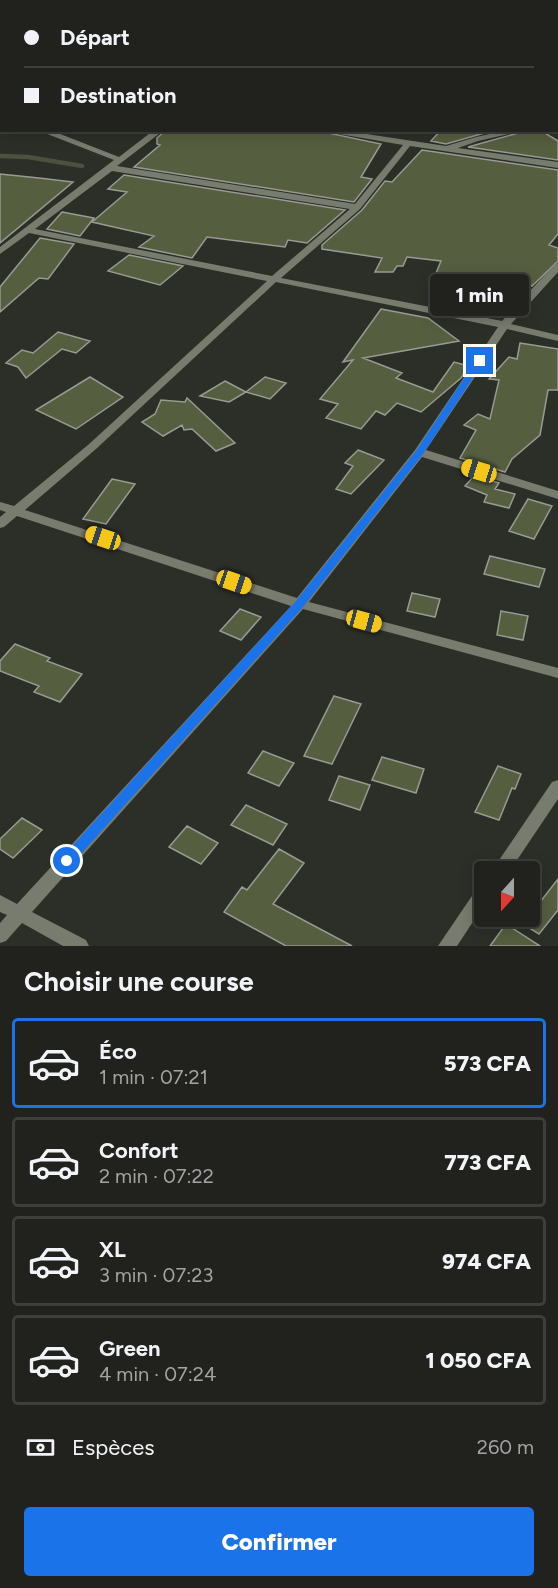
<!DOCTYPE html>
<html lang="fr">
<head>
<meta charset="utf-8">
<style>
	:root { --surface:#21221e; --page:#2d2f2b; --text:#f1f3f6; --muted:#a2a4a4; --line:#3e3f3c; --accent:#1a73e8 }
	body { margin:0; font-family:Figtree,sans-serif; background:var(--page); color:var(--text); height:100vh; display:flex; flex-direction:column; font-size:22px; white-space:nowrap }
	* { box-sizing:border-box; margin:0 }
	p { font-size:20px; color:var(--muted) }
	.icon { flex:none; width:33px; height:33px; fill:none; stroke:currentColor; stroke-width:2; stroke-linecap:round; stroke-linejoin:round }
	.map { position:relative; height:946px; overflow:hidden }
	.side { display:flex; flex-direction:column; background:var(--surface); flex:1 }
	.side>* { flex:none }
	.banner { position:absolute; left:0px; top:0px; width:558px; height:132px; box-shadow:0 3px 15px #0003,0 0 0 2px var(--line); display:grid; align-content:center; height:132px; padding:0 24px; background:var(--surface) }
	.needle { width:39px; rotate:201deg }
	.tools { position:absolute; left:474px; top:861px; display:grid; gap:12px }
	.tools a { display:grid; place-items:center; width:66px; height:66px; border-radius:6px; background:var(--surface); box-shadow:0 3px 15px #0003,0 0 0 2px var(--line); font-size:30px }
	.end { position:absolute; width:27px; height:27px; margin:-14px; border:8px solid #1a73e8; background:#fff; box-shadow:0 0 0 3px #fff }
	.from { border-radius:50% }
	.bubble { position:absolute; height:42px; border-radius:6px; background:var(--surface); box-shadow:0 3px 15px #0003,0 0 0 2px var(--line); font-size:20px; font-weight:800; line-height:42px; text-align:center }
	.car { position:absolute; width:18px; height:36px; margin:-18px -9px; border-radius:8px; box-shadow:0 0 4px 2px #0007; background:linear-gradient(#f5c518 24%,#345 0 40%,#f5c518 0 76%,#345 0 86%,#f5c518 0) }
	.banner b { display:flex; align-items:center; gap:21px; height:57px; font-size:22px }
	.banner b+b { border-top:2px solid var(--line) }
	.banner i { width:15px; height:15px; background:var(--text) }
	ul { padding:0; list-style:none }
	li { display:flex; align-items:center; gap:18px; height:90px; margin:0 12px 9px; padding:0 12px; border:3px solid var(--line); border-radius:6px }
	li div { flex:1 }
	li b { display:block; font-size:22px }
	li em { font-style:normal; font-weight:800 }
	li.current { border-color:var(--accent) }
	li>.icon { width:54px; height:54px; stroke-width:1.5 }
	h2 { padding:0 24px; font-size:27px; line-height:72px }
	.pay { display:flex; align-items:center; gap:15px; height:66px; padding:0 24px; font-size:22px }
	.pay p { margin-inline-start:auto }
	.primary-button { display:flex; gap:12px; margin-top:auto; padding:12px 24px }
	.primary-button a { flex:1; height:69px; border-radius:6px; background:var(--accent); color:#fff; font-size:24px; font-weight:800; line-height:69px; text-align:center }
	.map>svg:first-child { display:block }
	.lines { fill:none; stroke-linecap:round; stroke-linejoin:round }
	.stream { stroke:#4c503e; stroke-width:4.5 }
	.building { fill:#565e40; stroke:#989a93; stroke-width:1.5 }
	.street { fill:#787c6f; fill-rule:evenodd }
	.secondary { fill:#a3a994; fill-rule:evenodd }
	.route { fill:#1a73e8 }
</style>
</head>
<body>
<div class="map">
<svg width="558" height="946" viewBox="0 0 558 946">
	<rect width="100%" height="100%" fill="#2c2e28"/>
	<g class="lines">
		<!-- stream -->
		<path class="stream" d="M0,156l28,1 54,9"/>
	</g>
	<!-- building -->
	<path class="building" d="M166,130h148l67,14 -20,33 11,2 -18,23 -220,-35 26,-22 -3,-1v-6z
		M441,130h54l-49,14 -15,-3z
		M529,130h11l18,11v19l-90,-13z
		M422,150l136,20v64l-9,11 9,3v13l-26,25 -5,-2 -5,12 -63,-10 -1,6 -28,-4 11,-27 -34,-4 -4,9h-6l-4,6h-18l7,-14 -60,-9v-4l40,-35 23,-29 7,1z
		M0,174l39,4 34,4 -73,61z
		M124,175l221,35 -38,33 -19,-3 -3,7 -78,-10 -15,21 -53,-11 15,-11 -62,-14 35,-30 -19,-3z
		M62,212l32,6 -14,18 -33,-7z
		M40,238l34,6 -26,35 -9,-1 -39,34v-25z
		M129,255l54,11 -23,19 -52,-14z
		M381,309l47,9 31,23 -96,17 39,15 -6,5 37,14 21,-30 15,4 -8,12 -40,34 -24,-9 -12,12 -9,-4 -15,18 -35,-11 12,-14 -18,-5 33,-39 -10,2z
		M58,332l32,9 -14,12 -14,-4 -36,29 -8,-11 -12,-4 16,-13 11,3z
		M520,343l38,6v41h-10l-8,45 -28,24 -7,13 -45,-14 16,-28 -12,-5 14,-11 12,5 9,-39 -10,-1 20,-22 8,2z
		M90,377l33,20 -47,32 -40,-19z
		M265,377l21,6 -16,16 -24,-7z
		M225,381l21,11 -17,10 -29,-6z
		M187,398l48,45 -19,8 -24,-22 -8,1 -2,-5 -19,11 -21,-14 13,-8 6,-14 24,2z
		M358,450l26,10 -33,34 -15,-5 17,-23 -8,-3z
		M474,476l25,7 -4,6 20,5 -6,14 -25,-6 3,-7 -22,-9z
		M112,479l23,5 -29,40 -23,-5z
		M528,499l24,7 -18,33 -25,-8z
		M490,556l55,13 -6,18 -55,-13z
		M412,593l28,6 -5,18 -28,-6z
		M240,609l21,8 -20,23 -21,-9z
		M501,611l27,5 -5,24 -26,-5z
		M15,644l35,14 -3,3 35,13 -22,28 -26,-10 5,-6 -39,-15v-10z
		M334,696l27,8 -29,60 -28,-8z
		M263,751l31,12 -15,23 -31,-13z
		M382,757l42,12 -8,24 -44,-13z
		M498,766l23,8 -6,15 -3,-1 -13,32 -24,-8z
		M339,776l31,9 -10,25 -31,-10z
		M246,805l41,19 -14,21 -42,-20z
		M22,818l20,12 -29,28 -13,-9v-10z
		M187,826l31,17 -17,21 -32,-17z
		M279,849l25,14 -31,41 79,42h-66l-62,-34 18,-25 5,3z
		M558,879v31l-19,24 -16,-10z
		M506,924l34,22h-50z"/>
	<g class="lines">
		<!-- street -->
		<path class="street" d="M163,0h34l-38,2z
			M380,0h8l-10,2z
			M457,0l13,2h-12z
			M485,0h6l1,2h-6z
			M556,20l2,1v4h-2z
			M0,50h2l-2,5z
			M0,113h2v5h-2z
			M556,122h2l-2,5z
			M37,130h13l69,27 35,-27h10l-47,36 238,38 48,-59 -87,-15h24l106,16 30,-9 32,-7h19l-49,11 -20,7 100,14v6l-148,-22 -50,63 -79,69 221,43 53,-57 3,-1v9l-47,52 47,11v6l-51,-12 -81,121 132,41v8l-136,-42 -113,145 249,66v10l-255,-69 -271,303 54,28 3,6h-26l-41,-23 -16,18 -6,2v-20l7,-8 -7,-3v-17l17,9 274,-298 -274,-90 -13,11 -4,1v-11l6,-5 -6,-2v-8l14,4 74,-61 179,-164 -238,-48 -29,21v-7l114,-87zM112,171l238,38 -78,67 -237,-47zM276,282l222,45 -83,123 -118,148 -272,-88 71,-61z
			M558,780v19l-49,73h-18l61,-90z
			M484,885v20l-27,41h-19l40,-59z"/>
		<!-- secondary -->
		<path class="secondary" d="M48,0l17,2h-16z
			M556,69h2v5h-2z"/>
	</g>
	<!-- route -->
	<path class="route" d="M477,359l7,2 -61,93 -120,153 -232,258h-9v-8l234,-256 120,-150z"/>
</svg>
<div class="tools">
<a><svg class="needle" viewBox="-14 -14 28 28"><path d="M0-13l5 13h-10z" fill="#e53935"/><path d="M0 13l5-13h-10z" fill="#a2a4a4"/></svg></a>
</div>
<i class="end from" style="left:67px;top:861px"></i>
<i class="end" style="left:480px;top:361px"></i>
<div class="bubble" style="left:430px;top:274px;width:99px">1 min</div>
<i class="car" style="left:479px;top:471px;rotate:287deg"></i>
<i class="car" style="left:103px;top:538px;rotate:288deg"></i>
<i class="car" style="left:234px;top:582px;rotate:109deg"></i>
<i class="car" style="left:364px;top:621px;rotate:105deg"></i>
<div class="banner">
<b><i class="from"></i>Départ</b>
<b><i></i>Destination</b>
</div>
</div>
<section class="side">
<h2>Choisir une course</h2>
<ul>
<li class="current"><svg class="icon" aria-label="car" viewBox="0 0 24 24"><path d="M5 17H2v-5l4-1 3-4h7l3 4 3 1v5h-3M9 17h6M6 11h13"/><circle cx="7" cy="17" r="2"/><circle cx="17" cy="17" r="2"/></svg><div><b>Éco</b><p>1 min · 07:21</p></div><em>573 CFA</em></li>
<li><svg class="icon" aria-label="car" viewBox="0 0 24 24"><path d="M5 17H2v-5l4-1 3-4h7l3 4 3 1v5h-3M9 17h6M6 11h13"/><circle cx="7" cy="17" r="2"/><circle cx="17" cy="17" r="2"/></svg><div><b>Confort</b><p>2 min · 07:22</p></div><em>773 CFA</em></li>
<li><svg class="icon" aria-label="car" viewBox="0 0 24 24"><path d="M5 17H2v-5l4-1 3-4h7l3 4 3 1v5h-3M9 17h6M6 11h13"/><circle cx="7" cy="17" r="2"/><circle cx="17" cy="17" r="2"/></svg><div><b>XL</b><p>3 min · 07:23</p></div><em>974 CFA</em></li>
<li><svg class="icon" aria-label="car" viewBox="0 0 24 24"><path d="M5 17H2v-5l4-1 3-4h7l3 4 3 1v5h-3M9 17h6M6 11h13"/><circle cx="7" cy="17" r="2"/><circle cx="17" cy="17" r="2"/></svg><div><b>Green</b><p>4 min · 07:24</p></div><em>1 050 CFA</em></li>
</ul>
<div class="pay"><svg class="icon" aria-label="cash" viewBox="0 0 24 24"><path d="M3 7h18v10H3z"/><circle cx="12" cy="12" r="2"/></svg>Espèces<p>260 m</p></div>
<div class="primary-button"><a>Confirmer</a></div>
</section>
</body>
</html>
